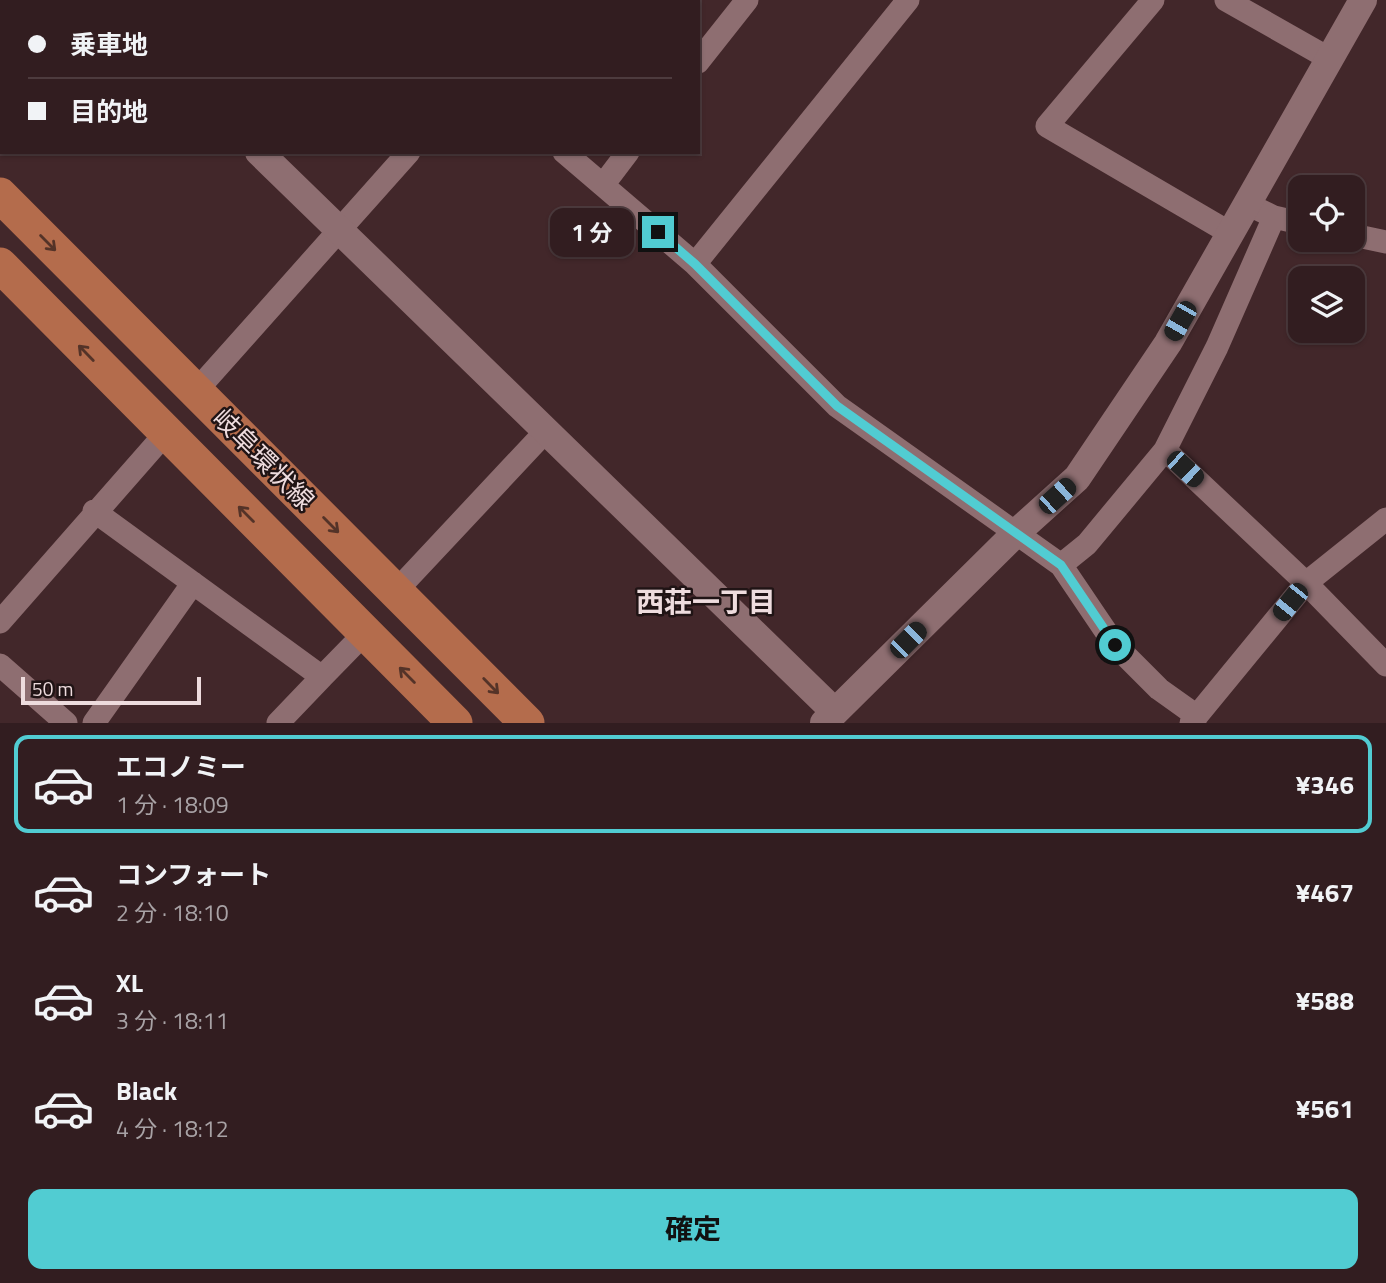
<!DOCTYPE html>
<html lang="ja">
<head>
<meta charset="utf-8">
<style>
	:root { --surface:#321d20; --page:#3a2629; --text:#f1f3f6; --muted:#a8a2a5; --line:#4d3b3e; --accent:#51ccd2 }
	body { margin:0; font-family:"Titillium Web","Noto Sans JP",sans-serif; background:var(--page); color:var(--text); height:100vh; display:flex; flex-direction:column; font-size:26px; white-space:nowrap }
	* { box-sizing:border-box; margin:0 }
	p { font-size:23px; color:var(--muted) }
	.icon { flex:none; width:38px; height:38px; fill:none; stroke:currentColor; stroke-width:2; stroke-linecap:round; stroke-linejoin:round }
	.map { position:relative; height:723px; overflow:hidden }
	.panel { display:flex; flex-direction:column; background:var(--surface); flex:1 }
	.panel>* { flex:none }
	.hud { position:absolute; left:0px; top:0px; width:700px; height:154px; box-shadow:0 2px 5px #0004,0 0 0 2px var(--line); display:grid; align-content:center; height:154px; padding:0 28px; background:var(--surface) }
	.controls { position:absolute; left:1288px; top:175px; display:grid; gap:14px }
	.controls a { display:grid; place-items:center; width:77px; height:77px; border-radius:14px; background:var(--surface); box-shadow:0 2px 5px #0004,0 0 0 2px var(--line); font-size:35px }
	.scale { position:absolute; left:21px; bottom:18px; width:180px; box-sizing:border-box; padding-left:7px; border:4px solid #eedcde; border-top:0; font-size:19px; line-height:24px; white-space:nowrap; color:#eedcde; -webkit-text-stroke:5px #201415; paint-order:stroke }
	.end { position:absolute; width:32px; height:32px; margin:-16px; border:9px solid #51ccd2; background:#111; box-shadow:0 0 0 4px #111 }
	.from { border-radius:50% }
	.bubble { position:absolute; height:49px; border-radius:14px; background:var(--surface); box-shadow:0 2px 5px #0004,0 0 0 2px var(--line); font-size:23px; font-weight:700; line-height:49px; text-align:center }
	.car { position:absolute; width:21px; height:42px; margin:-21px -10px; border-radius:9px; box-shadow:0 0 5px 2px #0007; background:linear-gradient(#222 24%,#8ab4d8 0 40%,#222 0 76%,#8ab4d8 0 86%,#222 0) }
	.hud b { display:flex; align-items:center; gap:24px; height:66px; font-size:26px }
	.hud b+b { border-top:2px solid var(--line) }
	.hud i { width:18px; height:18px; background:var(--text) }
	ul { padding:12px 0 0; list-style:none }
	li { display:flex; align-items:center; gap:21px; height:98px; margin:0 14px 10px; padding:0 14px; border:4px solid transparent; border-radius:14px }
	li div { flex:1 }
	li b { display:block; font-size:26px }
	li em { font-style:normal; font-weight:700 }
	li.selected { border-color:var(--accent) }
	li>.icon { width:63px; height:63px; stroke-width:1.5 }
	.action { display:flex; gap:14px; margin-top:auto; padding:14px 28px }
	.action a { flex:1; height:80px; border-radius:14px; background:var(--accent); color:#111; font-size:28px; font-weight:700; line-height:80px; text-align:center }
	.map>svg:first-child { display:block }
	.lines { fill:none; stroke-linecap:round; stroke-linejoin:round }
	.minor { stroke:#8e6e71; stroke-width:23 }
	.tertiary { stroke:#8e6e71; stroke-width:28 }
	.primary { stroke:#b46c4c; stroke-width:35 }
	.oneway { stroke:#543328 }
	.route { stroke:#51ccd2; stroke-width:9 }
	.labels { text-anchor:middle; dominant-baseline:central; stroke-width:5; stroke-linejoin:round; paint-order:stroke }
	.street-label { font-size:26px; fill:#eedcde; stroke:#201415 }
	.neighbourhood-label { font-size:28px; font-weight:bold; fill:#eedcde; stroke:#201415 }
</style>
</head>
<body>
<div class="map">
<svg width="1386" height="723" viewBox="0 0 1386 723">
	<rect width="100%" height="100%" fill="#42272a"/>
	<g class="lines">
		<!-- minor -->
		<path class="minor" d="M385,0l3,2
			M1153,0l-106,126 183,107
			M1226,0l104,59
			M698,62l49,-62
			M564,152l131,112 142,142 224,159 54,80 44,44 38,27
			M603,185l25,-33
			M1274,217l26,6
			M1353,235l33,7
			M695,264l213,-264
			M196,391l213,-239
			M1165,450l141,133 80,82
			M94,511l228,166 43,-44
			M1061,565l26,-21 78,-94 52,-103 57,-130 -27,-13
			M397,590l149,-159
			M0,622l165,-188
			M0,665l66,58
			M94,723l99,-140
			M278,723l44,-46
			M1191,723l115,-140 80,-64"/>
		<!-- tertiary -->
		<path class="tertiary" d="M100,0l2,2
			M536,2l1,-2
			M259,152l576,560
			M824,723l193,-191 60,-54 91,-135 195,-343"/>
		<!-- primary -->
		<path class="primary" d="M0,195l527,528
			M0,265l455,458"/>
	</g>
	<!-- one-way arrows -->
	<defs><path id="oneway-shaft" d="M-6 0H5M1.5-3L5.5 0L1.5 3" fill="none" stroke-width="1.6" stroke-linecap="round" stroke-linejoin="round" transform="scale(1.75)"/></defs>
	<g class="oneway">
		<use href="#oneway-shaft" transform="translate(48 243) rotate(45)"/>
		<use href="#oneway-shaft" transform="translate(86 353) rotate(-134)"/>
		<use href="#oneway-shaft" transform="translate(246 514) rotate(-135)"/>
		<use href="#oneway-shaft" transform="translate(331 525) rotate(45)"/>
		<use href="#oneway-shaft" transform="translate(407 675) rotate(-135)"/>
		<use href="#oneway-shaft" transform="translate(491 686) rotate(46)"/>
	</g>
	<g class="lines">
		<!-- route -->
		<path class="route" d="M658,232l37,32 142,142 224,159 54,80"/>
	</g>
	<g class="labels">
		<!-- street labels -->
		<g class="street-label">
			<text transform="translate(264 459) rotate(45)">岐阜環状線</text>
		</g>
		<!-- neighbourhood labels -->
		<g class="neighbourhood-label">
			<text x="706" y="601">西荘一丁目</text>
		</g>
	</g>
</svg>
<div class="controls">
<a><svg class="icon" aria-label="locate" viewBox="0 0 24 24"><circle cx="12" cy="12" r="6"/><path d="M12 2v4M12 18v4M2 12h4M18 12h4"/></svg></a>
<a><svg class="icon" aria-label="layers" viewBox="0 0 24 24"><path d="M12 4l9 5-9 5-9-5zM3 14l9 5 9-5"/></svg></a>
</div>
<div class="scale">50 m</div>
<i class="end from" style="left:1115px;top:645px"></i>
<i class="end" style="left:658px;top:232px"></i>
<div class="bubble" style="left:550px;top:208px;width:84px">1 分</div>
<i class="car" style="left:1180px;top:321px;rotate:210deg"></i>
<i class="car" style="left:1185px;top:469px;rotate:133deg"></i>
<i class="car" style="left:1057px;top:496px;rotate:48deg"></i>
<i class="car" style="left:1290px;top:602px;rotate:219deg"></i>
<i class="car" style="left:908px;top:640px;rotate:45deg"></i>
<div class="hud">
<b><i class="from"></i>乗車地</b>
<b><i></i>目的地</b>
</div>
</div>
<section class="panel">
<ul>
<li class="selected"><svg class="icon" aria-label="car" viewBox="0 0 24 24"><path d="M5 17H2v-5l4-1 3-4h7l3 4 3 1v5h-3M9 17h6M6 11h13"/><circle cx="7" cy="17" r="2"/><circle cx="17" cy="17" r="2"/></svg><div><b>エコノミー</b><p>1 分 · 18:09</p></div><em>¥346</em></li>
<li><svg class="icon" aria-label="car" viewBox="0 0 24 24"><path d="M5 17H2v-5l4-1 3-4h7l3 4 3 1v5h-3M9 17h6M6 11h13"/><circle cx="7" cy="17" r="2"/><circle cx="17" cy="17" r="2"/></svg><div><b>コンフォート</b><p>2 分 · 18:10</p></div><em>¥467</em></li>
<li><svg class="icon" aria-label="car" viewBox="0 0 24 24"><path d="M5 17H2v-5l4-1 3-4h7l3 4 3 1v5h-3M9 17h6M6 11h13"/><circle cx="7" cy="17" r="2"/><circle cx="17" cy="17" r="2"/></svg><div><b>XL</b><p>3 分 · 18:11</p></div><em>¥588</em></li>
<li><svg class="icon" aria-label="car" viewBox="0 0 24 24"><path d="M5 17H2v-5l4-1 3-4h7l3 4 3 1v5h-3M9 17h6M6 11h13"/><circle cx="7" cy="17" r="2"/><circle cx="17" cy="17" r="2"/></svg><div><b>Black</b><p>4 分 · 18:12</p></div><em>¥561</em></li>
</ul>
<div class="action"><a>確定</a></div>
</section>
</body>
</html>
